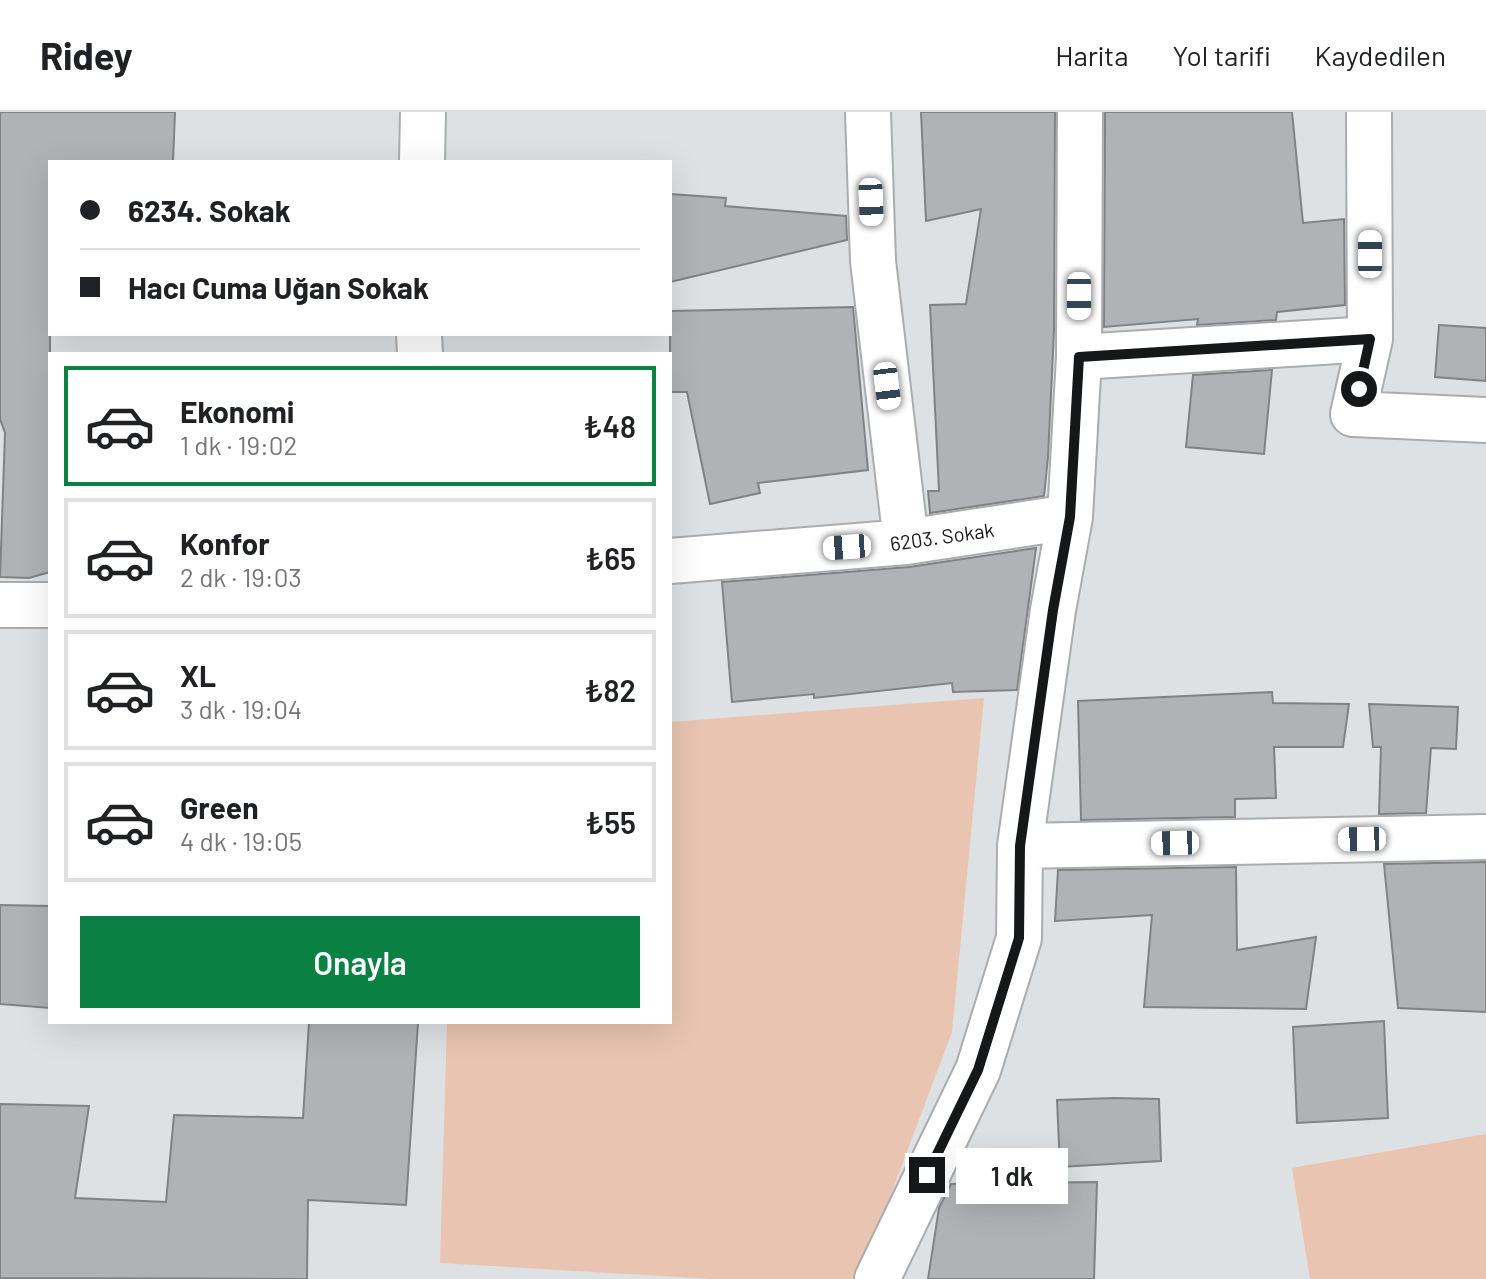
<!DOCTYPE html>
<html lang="tr">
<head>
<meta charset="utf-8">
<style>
	:root { --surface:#fff; --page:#f6f6f6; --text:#202124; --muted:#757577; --line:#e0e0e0; --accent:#0b8043 }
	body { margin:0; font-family:Barlow,sans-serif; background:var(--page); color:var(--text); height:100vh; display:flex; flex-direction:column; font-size:30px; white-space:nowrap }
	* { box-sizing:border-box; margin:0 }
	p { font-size:26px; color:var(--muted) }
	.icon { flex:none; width:44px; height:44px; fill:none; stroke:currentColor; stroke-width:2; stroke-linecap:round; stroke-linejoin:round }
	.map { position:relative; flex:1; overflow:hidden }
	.panel { position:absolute; left:48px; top:240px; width:624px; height:672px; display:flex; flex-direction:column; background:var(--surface); border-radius:0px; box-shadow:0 8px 32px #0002 }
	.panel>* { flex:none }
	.top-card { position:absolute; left:48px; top:48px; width:624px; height:176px; border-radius:0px; box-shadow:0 8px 32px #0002; display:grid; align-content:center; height:176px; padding:0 32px; background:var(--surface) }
	.end { position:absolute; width:36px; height:36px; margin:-18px; border:10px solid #161718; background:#fff; box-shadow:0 0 0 4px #fff }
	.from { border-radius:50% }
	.bubble { position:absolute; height:56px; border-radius:0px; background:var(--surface); box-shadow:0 8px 32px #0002; font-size:26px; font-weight:600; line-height:56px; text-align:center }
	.car { position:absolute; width:24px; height:48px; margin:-24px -12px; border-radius:10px; box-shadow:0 0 6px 2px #0007; background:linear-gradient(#fff 24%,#345 0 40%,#fff 0 76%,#345 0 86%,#fff 0) }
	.top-card b { display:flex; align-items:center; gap:28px; height:76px; font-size:30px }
	.top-card b+b { border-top:2px solid var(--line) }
	.top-card i { width:20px; height:20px; background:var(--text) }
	ul { padding:14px 0 0; list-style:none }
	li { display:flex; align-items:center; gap:24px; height:120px; margin:0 16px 12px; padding:0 16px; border:4px solid var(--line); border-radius:0px }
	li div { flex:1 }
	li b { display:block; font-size:30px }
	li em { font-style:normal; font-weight:600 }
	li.on { border-color:var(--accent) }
	li>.icon { width:72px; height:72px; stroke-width:1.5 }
	.primary-button { display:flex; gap:16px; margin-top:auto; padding:16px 32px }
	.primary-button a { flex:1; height:92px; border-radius:0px; background:var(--accent); color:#fff; font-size:32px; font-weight:600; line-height:92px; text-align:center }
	header { display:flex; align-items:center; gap:48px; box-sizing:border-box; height:112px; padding:0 40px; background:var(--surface); border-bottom:2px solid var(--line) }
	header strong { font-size:38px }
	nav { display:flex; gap:44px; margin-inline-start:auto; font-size:28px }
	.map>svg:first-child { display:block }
	.green { fill:#e9c4b1 }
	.building { fill:#b0b2b5; stroke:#808284; stroke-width:2 }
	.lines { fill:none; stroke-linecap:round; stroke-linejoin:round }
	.minor-casing { stroke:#aaacae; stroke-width:48 }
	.minor { stroke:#fff; stroke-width:44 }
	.route { stroke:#161718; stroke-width:10 }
	.labels { text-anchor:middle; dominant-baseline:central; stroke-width:8; stroke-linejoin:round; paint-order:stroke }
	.street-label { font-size:20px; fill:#161718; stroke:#fff }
</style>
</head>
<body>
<header>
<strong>Ridey</strong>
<nav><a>Harita</a><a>Yol tarifi</a><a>Kaydedilen</a></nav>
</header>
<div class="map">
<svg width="1486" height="1167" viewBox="0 0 1486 1167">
	<rect width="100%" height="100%" fill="#dee1e3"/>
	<!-- green -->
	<path class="green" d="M984,586l-32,334 -93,247h-147l-272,-16 7,-241h223v-300z
		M1486,1022v145h-176l-18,-111z"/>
	<!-- building -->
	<path class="building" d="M0,0h175l-2,50h-123v410l-21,6 -29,-1 5,-144 -5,-14z
		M921,0h134l-1,219 -6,126 -4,39 -114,17 -2,-22h11l-9,-186 36,-1 15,-95 -55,12z
		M1105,0h187l11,111 41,-4 1,86 -68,7 -1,8 -79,5 1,-6 -94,8z
		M670,82l56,4 -1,8 121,10 1,24 -177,42z
		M853,195l15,163 -110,13 2,10 -50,11 -23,-112h-17v-81z
		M1439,213l47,3v53l-51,-4z
		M1272,258l-8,84 -78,-7 7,-72z
		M1036,436l-19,142 -64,2 -1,-9 -138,15v-4l-82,8 -10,-120 187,-15z
		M1272,580l1,11 76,1 -6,43h-69l2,51 -41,1v18l-154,3 -3,-119z
		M1369,592l89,3 -2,42 -25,-1 -5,65 -47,1 2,-67h-8z
		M1486,750v150l-88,-4 -14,-144z
		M1236,755l1,83 79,-13 -10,72 -162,-2 8,-92 -97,6 3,-51z
		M0,793l50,1v102l-50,-4z
		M1384,909l4,97 -91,5 -4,-96z
		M309,910h109l-12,183 -98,-5 -1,79 -307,-1v-174l89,2 -14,92 91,4 8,-87 129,3z
		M1114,986l45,1 2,62 -101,6 -3,-67z
		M1097,1070l-3,97h-166l11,-71 12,-24z"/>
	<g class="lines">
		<defs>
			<path id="minor" d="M868,0l5,149 33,281
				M1369,0l1,227 -17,75 133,6
				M422,50l1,-50
				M419,222l1,20
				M1079,245l291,-18
				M670,449l236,-19 164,-25
				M0,493h50
				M1020,734l466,-9
				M877,1167l101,-209 41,-132 1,-92 33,-236 17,-93 9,-160 1,-245"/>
		</defs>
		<!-- minor casing -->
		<use href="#minor" class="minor-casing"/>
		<!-- minor -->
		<use href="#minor" class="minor"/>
	</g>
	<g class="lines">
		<!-- route -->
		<path class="route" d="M927,1063l51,-105 41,-132 1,-92 33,-236 17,-93 9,-160 291,-18 -11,50"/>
	</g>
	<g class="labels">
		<!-- street labels -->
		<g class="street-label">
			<text transform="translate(942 424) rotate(-8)">6203. Sokak</text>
		</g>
	</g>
</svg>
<i class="end from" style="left:1359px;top:277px"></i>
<i class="end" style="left:927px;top:1063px"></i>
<div class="bubble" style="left:956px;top:1036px;width:112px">1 dk</div>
<i class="car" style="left:871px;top:90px;rotate:178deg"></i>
<i class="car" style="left:1370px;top:142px;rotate:0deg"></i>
<i class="car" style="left:1079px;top:184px;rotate:180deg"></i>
<i class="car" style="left:887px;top:274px;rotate:173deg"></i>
<i class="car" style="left:847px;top:435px;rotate:266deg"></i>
<i class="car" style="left:1362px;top:727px;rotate:269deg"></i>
<i class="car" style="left:1175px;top:731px;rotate:269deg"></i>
<div class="top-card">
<b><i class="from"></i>6234. Sokak</b>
<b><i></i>Hacı Cuma Uğan Sokak</b>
</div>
<section class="panel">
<ul>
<li class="on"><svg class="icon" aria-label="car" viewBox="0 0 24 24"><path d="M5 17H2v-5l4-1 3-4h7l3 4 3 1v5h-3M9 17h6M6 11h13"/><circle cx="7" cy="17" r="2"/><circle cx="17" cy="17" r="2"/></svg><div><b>Ekonomi</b><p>1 dk · 19:02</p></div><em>₺48</em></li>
<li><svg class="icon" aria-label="car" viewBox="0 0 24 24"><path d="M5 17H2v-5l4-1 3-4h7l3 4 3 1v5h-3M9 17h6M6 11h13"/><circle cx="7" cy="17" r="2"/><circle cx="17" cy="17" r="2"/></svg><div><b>Konfor</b><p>2 dk · 19:03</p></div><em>₺65</em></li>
<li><svg class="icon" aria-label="car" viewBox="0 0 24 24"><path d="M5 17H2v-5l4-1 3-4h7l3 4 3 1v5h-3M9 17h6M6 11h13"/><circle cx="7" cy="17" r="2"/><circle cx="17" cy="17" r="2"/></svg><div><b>XL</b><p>3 dk · 19:04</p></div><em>₺82</em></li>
<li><svg class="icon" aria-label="car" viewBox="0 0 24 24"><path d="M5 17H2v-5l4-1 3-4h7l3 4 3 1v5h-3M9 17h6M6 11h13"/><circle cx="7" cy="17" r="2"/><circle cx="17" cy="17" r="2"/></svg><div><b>Green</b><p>4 dk · 19:05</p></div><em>₺55</em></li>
</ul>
<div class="primary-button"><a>Onayla</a></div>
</section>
</div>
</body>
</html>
